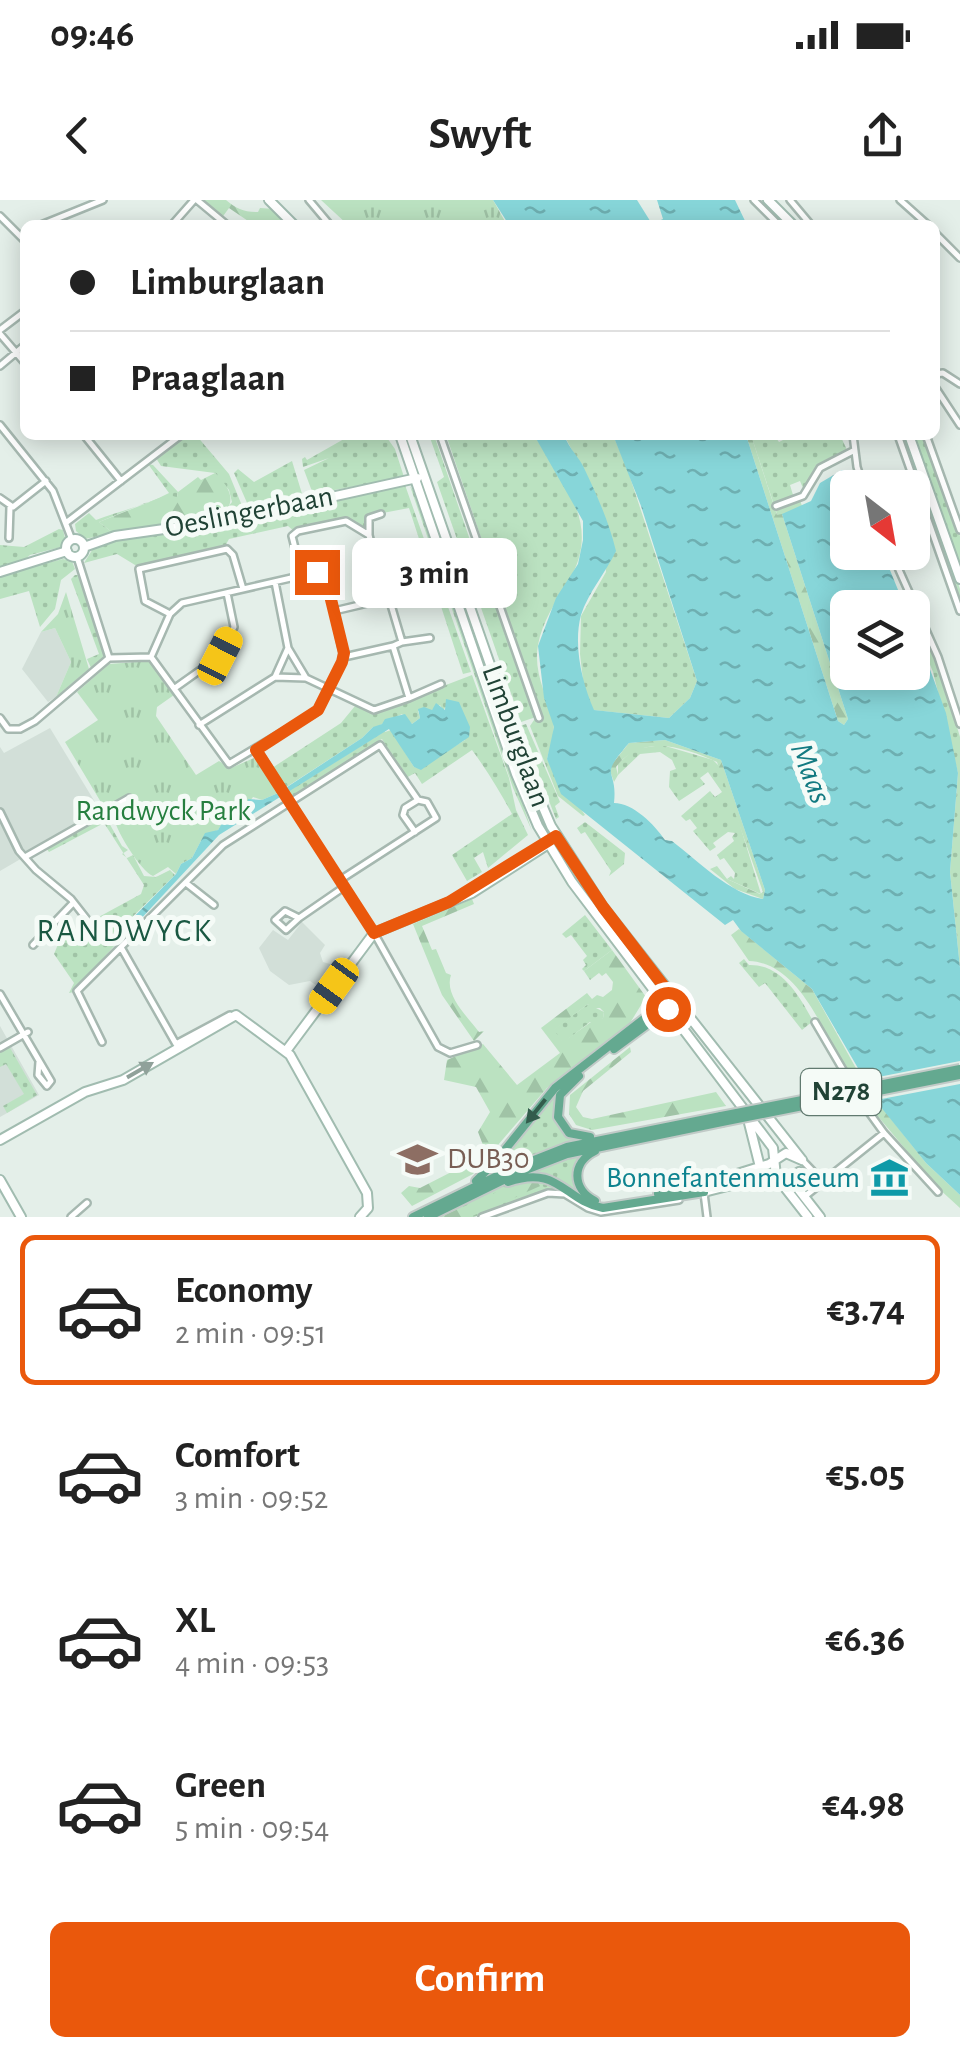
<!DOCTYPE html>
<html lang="en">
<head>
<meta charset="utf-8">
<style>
	:root { --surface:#fff; --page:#f2f2f2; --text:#222; --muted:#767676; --line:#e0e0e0; --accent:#ea580c }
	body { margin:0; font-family:"Alegreya Sans",sans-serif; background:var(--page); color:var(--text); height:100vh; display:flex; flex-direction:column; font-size:38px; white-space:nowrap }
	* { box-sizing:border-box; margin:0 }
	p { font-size:32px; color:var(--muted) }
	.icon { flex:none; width:55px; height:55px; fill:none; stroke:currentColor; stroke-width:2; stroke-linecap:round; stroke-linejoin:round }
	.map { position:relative; height:1017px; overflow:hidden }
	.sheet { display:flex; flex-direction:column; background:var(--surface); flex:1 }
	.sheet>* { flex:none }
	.guide { position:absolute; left:20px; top:20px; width:920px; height:220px; border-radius:15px; box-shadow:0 5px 25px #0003; display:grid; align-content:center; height:220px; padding:0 50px; background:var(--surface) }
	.needle { width:65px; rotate:149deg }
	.controls { position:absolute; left:830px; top:270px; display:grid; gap:20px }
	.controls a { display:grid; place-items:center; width:100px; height:100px; border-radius:15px; background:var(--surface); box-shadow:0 5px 25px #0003; font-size:50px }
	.end { position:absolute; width:45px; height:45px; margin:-22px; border:12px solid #ea580c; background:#fff; box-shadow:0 0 0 5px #fff }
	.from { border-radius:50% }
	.bubble { position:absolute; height:70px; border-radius:15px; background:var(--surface); box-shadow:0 5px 25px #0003; font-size:32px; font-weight:700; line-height:70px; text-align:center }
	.car { position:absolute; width:30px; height:60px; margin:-30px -15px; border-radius:12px; box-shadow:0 0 8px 2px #0007; background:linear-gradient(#f5c518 24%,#345 0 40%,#f5c518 0 76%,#345 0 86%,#f5c518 0) }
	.guide b { display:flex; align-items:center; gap:35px; height:95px; font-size:38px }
	.guide b+b { border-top:2px solid var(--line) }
	.guide i { width:25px; height:25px; background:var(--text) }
	ul { padding:18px 0 0; list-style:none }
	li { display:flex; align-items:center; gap:30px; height:150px; margin:0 20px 15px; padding:0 30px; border:5px solid transparent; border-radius:15px }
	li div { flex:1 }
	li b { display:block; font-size:38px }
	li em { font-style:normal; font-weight:700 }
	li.current { border-color:var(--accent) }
	li>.icon { width:90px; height:90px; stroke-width:1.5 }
	.primary-button { display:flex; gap:20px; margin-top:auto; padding:20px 50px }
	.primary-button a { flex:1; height:115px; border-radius:15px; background:var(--accent); color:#fff; font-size:40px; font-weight:700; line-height:115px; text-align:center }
	.status { display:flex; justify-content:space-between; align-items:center; height:70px; padding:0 50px; background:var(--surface); direction:ltr }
	.status svg { height:28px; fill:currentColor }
	header { display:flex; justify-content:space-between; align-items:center; height:130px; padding:0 50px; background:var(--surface); font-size:45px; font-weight:700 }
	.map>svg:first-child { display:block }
	.built { fill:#d2dfd8 }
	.grass { fill:url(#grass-dots); fill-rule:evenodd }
	.forest { fill:url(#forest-firs); fill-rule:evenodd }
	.park { fill:url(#park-tufts) }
	.water { fill:url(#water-ripples); fill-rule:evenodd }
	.pier { fill:#e4efe9 }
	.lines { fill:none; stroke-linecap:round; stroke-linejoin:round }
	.street-casing { stroke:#a6b8b0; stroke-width:10 }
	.secondary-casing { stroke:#a1bcb0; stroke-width:12 }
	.primary-casing { stroke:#c1cac7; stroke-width:12 }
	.street { stroke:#fff; stroke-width:5 }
	.secondary { stroke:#fff; stroke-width:8 }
	.primary { stroke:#64a990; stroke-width:8 }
	.primary-bridge-casing { stroke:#c1cac7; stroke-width:12; stroke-linecap:butt }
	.primary-bridge { stroke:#64a990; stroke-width:8 }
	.oneway { fill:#90a19a }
	.oneway2 { fill:#325c4c }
	.route { stroke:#ea580c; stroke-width:12 }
	.labels { text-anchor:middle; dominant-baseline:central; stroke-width:10; stroke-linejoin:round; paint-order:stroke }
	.shield { fill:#f5fbf7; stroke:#617a70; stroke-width:2.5 }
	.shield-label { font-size:28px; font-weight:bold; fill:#214336 }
	.street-label { font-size:30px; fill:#214336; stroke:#f5fbf7 }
	.park-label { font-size:30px; fill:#267f3f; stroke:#f5fbf7 }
	.education-label { font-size:30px; fill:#785e54; stroke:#f5fbf7; text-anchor:start }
	.culture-label { font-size:30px; fill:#0d838f; stroke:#f5fbf7; text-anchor:end }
	.water-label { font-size:32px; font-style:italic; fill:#137a81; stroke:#f5fbf7 }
	.neighbourhood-label { font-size:32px; letter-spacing:2.5px; fill:#1a5842; stroke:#f5fbf7 }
</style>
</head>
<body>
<div class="status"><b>09:46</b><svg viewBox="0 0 49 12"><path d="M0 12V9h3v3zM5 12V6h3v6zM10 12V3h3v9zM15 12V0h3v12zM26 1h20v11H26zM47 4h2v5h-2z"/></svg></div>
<header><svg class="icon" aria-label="back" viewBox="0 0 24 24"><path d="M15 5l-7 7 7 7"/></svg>Swyft<svg class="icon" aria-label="share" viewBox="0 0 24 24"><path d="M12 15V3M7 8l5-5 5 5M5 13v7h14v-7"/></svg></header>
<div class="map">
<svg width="960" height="1017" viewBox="0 0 960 1017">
	<defs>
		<pattern id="grass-dots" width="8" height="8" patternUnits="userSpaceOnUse" patternTransform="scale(2.5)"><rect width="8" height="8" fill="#bbe2c1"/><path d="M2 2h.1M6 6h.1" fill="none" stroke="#a0c3a6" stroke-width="1.8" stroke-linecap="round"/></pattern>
		<pattern id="forest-firs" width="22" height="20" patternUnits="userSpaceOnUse" patternTransform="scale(2.5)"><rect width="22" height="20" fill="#bbe2c1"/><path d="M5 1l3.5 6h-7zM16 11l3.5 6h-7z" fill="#a0c3a6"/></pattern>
		<pattern id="park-tufts" width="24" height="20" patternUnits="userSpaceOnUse" patternTransform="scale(2.5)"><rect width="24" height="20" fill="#bbe2c1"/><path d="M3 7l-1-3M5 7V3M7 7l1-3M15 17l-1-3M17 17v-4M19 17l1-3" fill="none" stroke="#a0c3a6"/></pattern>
		<pattern id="water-ripples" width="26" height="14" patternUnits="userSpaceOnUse" patternTransform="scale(2.5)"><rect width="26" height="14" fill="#87d6d9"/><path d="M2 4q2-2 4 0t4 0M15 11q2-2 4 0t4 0" fill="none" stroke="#6eafb1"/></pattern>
	</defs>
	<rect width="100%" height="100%" fill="#e4efe9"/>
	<!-- built -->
	<path class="built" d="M55,428l16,34 -15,35 -8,5 -26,-33 19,-37z
		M50,528l51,84 -101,59v-124l4,6z
		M302,722l23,23 -5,8 3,9 14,4 -17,22 -10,-7 -21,4 -19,-14 -11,-23 14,-18 15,10z
		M0,826l39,69 -39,22z"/>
	<!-- grass -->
	<path class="grass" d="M186,235h10l33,39 16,39 -26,5 13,-16 -3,-12 -14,-17 -54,-7 -5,-8z
		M351,235h34l10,14 9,28 -91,17 -9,-24 25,-12 -26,9 -1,-8 3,-2 2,3z
		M429,235h5l47,137 9,-8 -44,-129h88c30,49 69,90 34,147 -12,19 -26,40 -30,63 -5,27 9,51 15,75 3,12 -3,27 -6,39l38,56 -2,1 -25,-20 -28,-70 6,-9 -15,5 -84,-240 7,-5z
		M564,235h49l14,33 70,213 -7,17 -21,20 -76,-8 -9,-21 -4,-35 1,-38 25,-44 -7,-70z
		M751,235h23l5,7 6,-3 -1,-4h56l8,17 -31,15 -14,21 -3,-7 -10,4 3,10 5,-1 4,12 -24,11z
		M900,235h6l54,154v18z
		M913,235h11l36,101v34z
		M292,261l11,36 -52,15 -17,-39 4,-4 16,13z
		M148,264l5,1 25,27 -1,5 -32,6 -46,19 14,11 -28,6 -9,-8 -1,-7 14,-11 7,7c24,-9 51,-15 73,-27z
		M420,281l126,342 -5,3 -15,-34z
		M405,285l66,187 -8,2 -54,-166 -42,8v15l-21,-12 -51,13 -7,-6 -59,13 -5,9 -84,20 -23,-14 -33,9 10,-16 31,-10 115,-16z
		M410,286l6,9 116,336 -19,-43z
		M59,329l4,1 2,8 -4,9 -31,8 -8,7 -22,6v-23l24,2z
		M63,359l9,2 3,8 -14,11 -6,29 -15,18 -11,-36 -29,8v-24z
		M75,375h5l24,79 -3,8 -9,8 -5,-11 12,-5 -28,-75z
		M912,409l29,64 19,64v231l-10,-96 8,-99 -25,-101 -20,-49z
		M472,475l37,103 7,32 12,25 -40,33 -5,-16 -9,6 8,14 -15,9 -15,-26 60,-41c-11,-21 -26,-45 -40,-64l-50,34 -7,-11 -9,5 -24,-39 -92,58 -3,-5 93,-58 -7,-7 -11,11 -77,50 -13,-20 69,-45 14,-17 18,7zM440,505l3,5 4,-4 18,34 -46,28 -5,-1 -23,-37 -6,2 -5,-7 22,-11 10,10 8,-6 -2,-7 14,-1z
		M526,524l34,78 -5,4 4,11 -3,2 -36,-93z
		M662,545l51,15 10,10 38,124 -34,-15 4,-3 3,3 1,-6 -11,-15 -4,2 -3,-5 17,-14 -2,-4 3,-4 -7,-1 -15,11 3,4 -6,4 -17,-20 4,-3 -7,-9 -4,2 -5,-5 29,-25 5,6 7,-5 -14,-20 -8,6 5,6 -26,17 -10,-14 1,-16 6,-2 -4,-9 -12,-8 -20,2 -22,21v-11l16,-15z
		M104,614l18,32 6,4 -6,4 5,4 6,-3 11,21 12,1 14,-7 5,5 -64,63 4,7 -41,47 -5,1 5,-10 -20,-29 10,-24 14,16 22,-13 -5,-14 46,-25 3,-9 -40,-62 -55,29 -3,-4z
		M585,622l40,31 -1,11 -15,12 2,-5 -26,-39 -4,2 -4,-6z
		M585,715l27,35 -28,21 -2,-2 4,-4 -3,-5 4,-4 -16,-21 -5,3 -4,-4z
		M744,759l5,6c32,-1 50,30 64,56l-11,9 -37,-47 -6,4 -20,-24z
		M588,804l16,8 -1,6 -6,4h-7l-27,21 -10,-13z
		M9,846l28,49 -30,18 -4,-7 21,-12 -18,-30 -6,3v-16z
		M565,884c-18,21 -10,47 15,56l-93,37 56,-71z
		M585,953c-11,12 -13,22 -7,37l-5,7c-38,-16 -65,12 -100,20 -10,0 -23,0 -33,0l83,-43z"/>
	<!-- forest -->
	<path class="forest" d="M201,0h25c11,9 17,12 32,12l2,-4 14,1 15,16h-15l-8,-5 -15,3 -22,-15 -8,11z
		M746,235h5l26,80 5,-1 66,205 -4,6 -6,-4z
		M215,273c16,15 23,30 4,45l-106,15 -14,-11 68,-27 10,2 1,-5 20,-15 3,3z
		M665,540l56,20 44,130 -2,9 -28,-10 -25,-20 7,-3 10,13 33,15 3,-2 -46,-130c-33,-15 -76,-29 -101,5l2,8 -4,7 -5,-14 20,-25z
		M472,699l2,5 -52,22 10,24 4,-1 10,24 5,2c-7,20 16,41 28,57l5,-1 -10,10 -32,-46 -29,-71z
		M739,729l73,60 50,90 -11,2c-24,-40 -49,-118 -102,-120l-18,-26z
		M612,750l34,47 -16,26 -83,65 -74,86 -61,32 -11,-13 8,-7 11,2 45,-23 18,-20 -5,-13 12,-20 -14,-25 -32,-7 3,-20 36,-16 34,41 43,-32 -19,-25 46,-35 5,6 5,-4 6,2 9,-7 1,-8 -7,-9 -4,3 -3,-3 -9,7 -6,-9zM588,804l4,4h8l4,4 -1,6 -12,4 -28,20 -9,-12z
		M630,847l1,5 -48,39 -7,16 7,10 9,2 124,-27 10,14 -134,24 -16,-5 -7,-11 1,-19z
		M876,900l50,63 34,32v13l-23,-21 -71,-85z
		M535,981l12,2 -77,34h-30l75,-33z"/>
	<!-- park -->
	<path class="park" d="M321,0h172l14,25h-159z
		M66,392l23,77 -33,28 15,-35 -16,-34 -14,4 17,-18z
		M149,461l25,34 -17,12 -1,9 40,59 23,-14 12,7 23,-10 24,35 -16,7 -9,-3 -12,16 -5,-1 -11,7 -7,11 -15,7 -11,21 -11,6 -5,10 -8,-7 -15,9c-12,-4 -43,-53 -40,-66l-4,-4 -4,3 -40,-67 33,-22 -21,-28 32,-28z"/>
	<!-- water -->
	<path class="water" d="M493,0h144l15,24 11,-5 -6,-19h78l12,25h-238z
		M534,235h30c6,15 15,22 20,33 13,27 25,54 32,83 -10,21 -28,42 -35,64 -8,30 1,68 13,95l75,8 21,-20 7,-17 -56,-175 -28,-71h133l92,286 6,4 4,-6 -66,-205 29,-13 9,-18 22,-13 6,2 7,15 -7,1v64l35,1 22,54 -57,1v64h64l1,-49 33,90 12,60 -8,99 10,96v227l-34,-32 -46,-57 -68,-117 -71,-58 -8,-11 -8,5 -164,-131 -14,-35 7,-32 -10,-29 -6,-52 18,-48 22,-34 5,-24v-19zM665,540l56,20 44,130 -2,9c-33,-5 -65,-38 -91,-58l-7,-1c-11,-16 -32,-37 -51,-37 4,-37 -17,-23 15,-60z
		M446,499l13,3 11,25 -1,10 -48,33 -7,-3 -25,-38 -170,106 -94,101 -5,-5 56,-57 5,-10 11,-6 13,-25 13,-3 10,-17h13l6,-4 1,-10 14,1 16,-7 84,-55 11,-11 9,-3 3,-5 20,-5 7,10 8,-6 -2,-9 6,-2 8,3 4,-7 9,7z"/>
	<!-- pier -->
	<path class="pier" d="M960,861v23l-89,17 -13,-20z"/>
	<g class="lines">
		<defs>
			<path id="street" d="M197,0l30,25
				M309,0l21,25
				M754,0l25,25
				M790,0l21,25
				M900,0l28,25
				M0,16l25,25
				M41,25l62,-25
				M172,25l22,-25
				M935,33l25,25
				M0,130l25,-19
				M0,134l25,29
				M0,166l25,-21
				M935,174l8,-1 17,11
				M935,187l25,38
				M0,225l53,66 19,49
				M84,235l37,46
				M440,235l99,283
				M853,235l4,32 7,21
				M898,235l62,176
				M926,235l34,95
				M0,298l13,9 33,-26
				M776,306l27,-10 17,-28 33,-17
				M67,322l114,-87
				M369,335v-17l12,-4
				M9,338l1,-31
				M891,352l47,105 22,67
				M77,357l32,101
				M375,359l18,-4 2,3
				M317,372l10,7 16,74 -1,9 -24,49 -89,53 -78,-107 19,-43 12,-11z
				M302,376l-10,-40 6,-5 48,-10 23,14 16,64
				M275,382l13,66 18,30
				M392,400l16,-4 1,4
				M334,411l55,-13 13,44 -9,4
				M170,414l-25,-13 -6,-32 88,-20 6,6 10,34
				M402,442l28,-4
				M344,457l49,-11
				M275,477l31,1 68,32 35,-12 -16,-52
				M175,488l45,-32 14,-29 -7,-34
				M409,498l32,-14
				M0,518l8,11h12l15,-8 74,-63 42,-1
				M199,525l76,-48 13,-29
				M257,550l121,190 60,107 12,6 27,-8
				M0,612l19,39 17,19 35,29 18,23
				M25,657l104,-59
				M340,680l96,-62 -9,-16 -9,-2 -13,8 -2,7 12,17
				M186,683l28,22
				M299,718l-13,12 -11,-10 10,-9 14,7 45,-31
				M33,745l40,-42
				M122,749l54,95 54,-29
				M0,794l51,87 -4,5 -9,-11 1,-13
				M815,822l48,82 21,29 54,59
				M102,842l-25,-51 146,-146 157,-100 38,55
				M0,848l28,-16
				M802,960l21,22
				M704,993l3,24
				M804,997l80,-64
				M71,1017l16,-14
				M482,1017l66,-24 17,1 23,14 13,4 78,-12"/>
			<path id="secondary" d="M269,0l25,25
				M768,0l25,25
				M400,235l116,339 22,52 34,56 201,266 3,28
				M410,235l115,330 26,61 52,81 199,253
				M909,235l51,144
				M66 348a9 9 0 1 1 18 0a9 9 0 1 1-18 0Z
				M84,347l31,-11 112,-16 190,-42
				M0,372l67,-21
				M286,851l88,-118 98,-40 78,-50
				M749,923l11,44
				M0,940l85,-48 38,-12 113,-65 54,40 77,138 1,15 -8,9
				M799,973v17l21,27
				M776,976l32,41
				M0,980l21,37
				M702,985l67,-21 17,-11 16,7
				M704,992l62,-16 24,2 9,-6"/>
			<path id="primary" d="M614,849l54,-40 4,-12
				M579,876l-19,19 -2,22 11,16 21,4
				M476,981l19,-19 60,-74 117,-91
				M508,982c51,-18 56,19 95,26l101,-16
				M658,994l44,-9
				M595,1001c-23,-12 -24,-38 0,-50
				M413,1017l96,-47 58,-23 154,-31
				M428,1017l90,-44 49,-19 155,-32"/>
		</defs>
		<!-- street casing -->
		<use href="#street" class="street-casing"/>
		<!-- secondary casing -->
		<use href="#secondary" class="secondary-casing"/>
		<!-- primary casing -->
		<use href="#primary" class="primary-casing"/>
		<!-- street -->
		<use href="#street" class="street"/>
		<!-- secondary -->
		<use href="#secondary" class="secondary"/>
		<!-- primary -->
		<use href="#primary" class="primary"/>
		<defs>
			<path id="primary-bridge" d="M721,916l239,-47
				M722,922l238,-47"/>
		</defs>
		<!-- primary-bridge casing -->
		<use href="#primary-bridge" class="primary-bridge-casing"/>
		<!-- primary-bridge -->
		<use href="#primary-bridge" class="primary-bridge"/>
	</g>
	<!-- one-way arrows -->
	<defs><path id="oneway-solid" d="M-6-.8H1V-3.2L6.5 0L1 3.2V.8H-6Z" transform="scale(2.5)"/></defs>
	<use class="oneway" href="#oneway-solid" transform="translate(140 870) rotate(-30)"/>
	<use class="oneway2" href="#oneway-solid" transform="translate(536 911) rotate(129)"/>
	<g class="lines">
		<!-- route -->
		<path class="route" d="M317,372l7,2 2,5 18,74 -2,9 -24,48 -62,40 118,183 75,-31 107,-66 47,71 69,90 -4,12"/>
	</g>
	<!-- icons -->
	<defs>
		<symbol id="university-bare" viewBox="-9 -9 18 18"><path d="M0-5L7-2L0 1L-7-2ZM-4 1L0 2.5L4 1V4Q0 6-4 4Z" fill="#8d6e63" stroke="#f5fbf7" stroke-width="2.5" paint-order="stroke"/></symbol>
		<symbol id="museum-bare" viewBox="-9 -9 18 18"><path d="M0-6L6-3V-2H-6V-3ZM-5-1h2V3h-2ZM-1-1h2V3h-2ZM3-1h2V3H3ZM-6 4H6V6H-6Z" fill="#0f9aa8" stroke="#f5fbf7" stroke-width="2.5" paint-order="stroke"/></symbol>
	</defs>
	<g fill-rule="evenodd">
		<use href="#university-bare" x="390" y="932" width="55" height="55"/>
		<use href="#museum-bare" x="862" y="950" width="55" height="55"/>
	</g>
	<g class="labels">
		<!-- shield labels -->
		<rect class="shield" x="801" y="869" width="80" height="46" rx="8"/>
		<g class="shield-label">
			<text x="841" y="892">N278</text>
		</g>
		<!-- street labels -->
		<g class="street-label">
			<text transform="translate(249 312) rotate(-11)">Oeslingerbaan</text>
			<text transform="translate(516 536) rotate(70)">Limburglaan</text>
		</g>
		<!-- park labels -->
		<g class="park-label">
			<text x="163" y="611">Randwyck Park</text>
		</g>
		<!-- education labels -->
		<g class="education-label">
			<text x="447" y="959">DUB30</text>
		</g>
		<!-- culture labels -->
		<g class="culture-label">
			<text x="860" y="978">Bonnefantenmuseum</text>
		</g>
		<!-- water labels -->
		<g class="water-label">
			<text transform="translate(811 573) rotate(69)">Maas</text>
		</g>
		<!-- neighbourhood labels -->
		<g class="neighbourhood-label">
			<text x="125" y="731">RANDWYCK</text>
		</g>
	</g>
</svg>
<div class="controls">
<a><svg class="needle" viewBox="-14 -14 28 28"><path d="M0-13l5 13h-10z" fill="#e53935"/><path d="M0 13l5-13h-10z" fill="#767676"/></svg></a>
<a><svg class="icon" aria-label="layers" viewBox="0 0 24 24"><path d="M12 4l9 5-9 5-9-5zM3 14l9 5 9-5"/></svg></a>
</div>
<i class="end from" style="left:668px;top:809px"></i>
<i class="end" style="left:317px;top:372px"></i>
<div class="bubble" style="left:352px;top:338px;width:165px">3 min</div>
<i class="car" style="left:220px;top:456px;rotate:27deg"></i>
<i class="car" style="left:334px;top:786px;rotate:216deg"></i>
<div class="guide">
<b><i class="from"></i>Limburglaan</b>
<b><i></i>Praaglaan</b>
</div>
</div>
<section class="sheet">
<ul>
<li class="current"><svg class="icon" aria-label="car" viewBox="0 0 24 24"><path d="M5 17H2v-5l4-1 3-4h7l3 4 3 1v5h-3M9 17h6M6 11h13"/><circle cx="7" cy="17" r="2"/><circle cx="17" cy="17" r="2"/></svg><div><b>Economy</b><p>2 min · 09:51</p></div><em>€3.74</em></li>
<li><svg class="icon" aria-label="car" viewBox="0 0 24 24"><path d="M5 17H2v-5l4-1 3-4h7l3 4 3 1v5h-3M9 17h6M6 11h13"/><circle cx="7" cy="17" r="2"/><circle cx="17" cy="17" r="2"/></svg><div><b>Comfort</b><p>3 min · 09:52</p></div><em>€5.05</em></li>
<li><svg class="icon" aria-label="car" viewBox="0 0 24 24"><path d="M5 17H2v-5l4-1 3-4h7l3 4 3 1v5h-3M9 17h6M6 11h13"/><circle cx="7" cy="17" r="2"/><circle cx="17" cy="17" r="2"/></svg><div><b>XL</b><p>4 min · 09:53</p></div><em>€6.36</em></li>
<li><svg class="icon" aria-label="car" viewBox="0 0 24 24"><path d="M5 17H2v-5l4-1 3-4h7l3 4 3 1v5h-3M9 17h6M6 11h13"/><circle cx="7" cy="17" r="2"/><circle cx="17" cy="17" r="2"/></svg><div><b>Green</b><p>5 min · 09:54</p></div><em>€4.98</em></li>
</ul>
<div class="primary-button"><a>Confirm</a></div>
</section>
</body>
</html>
